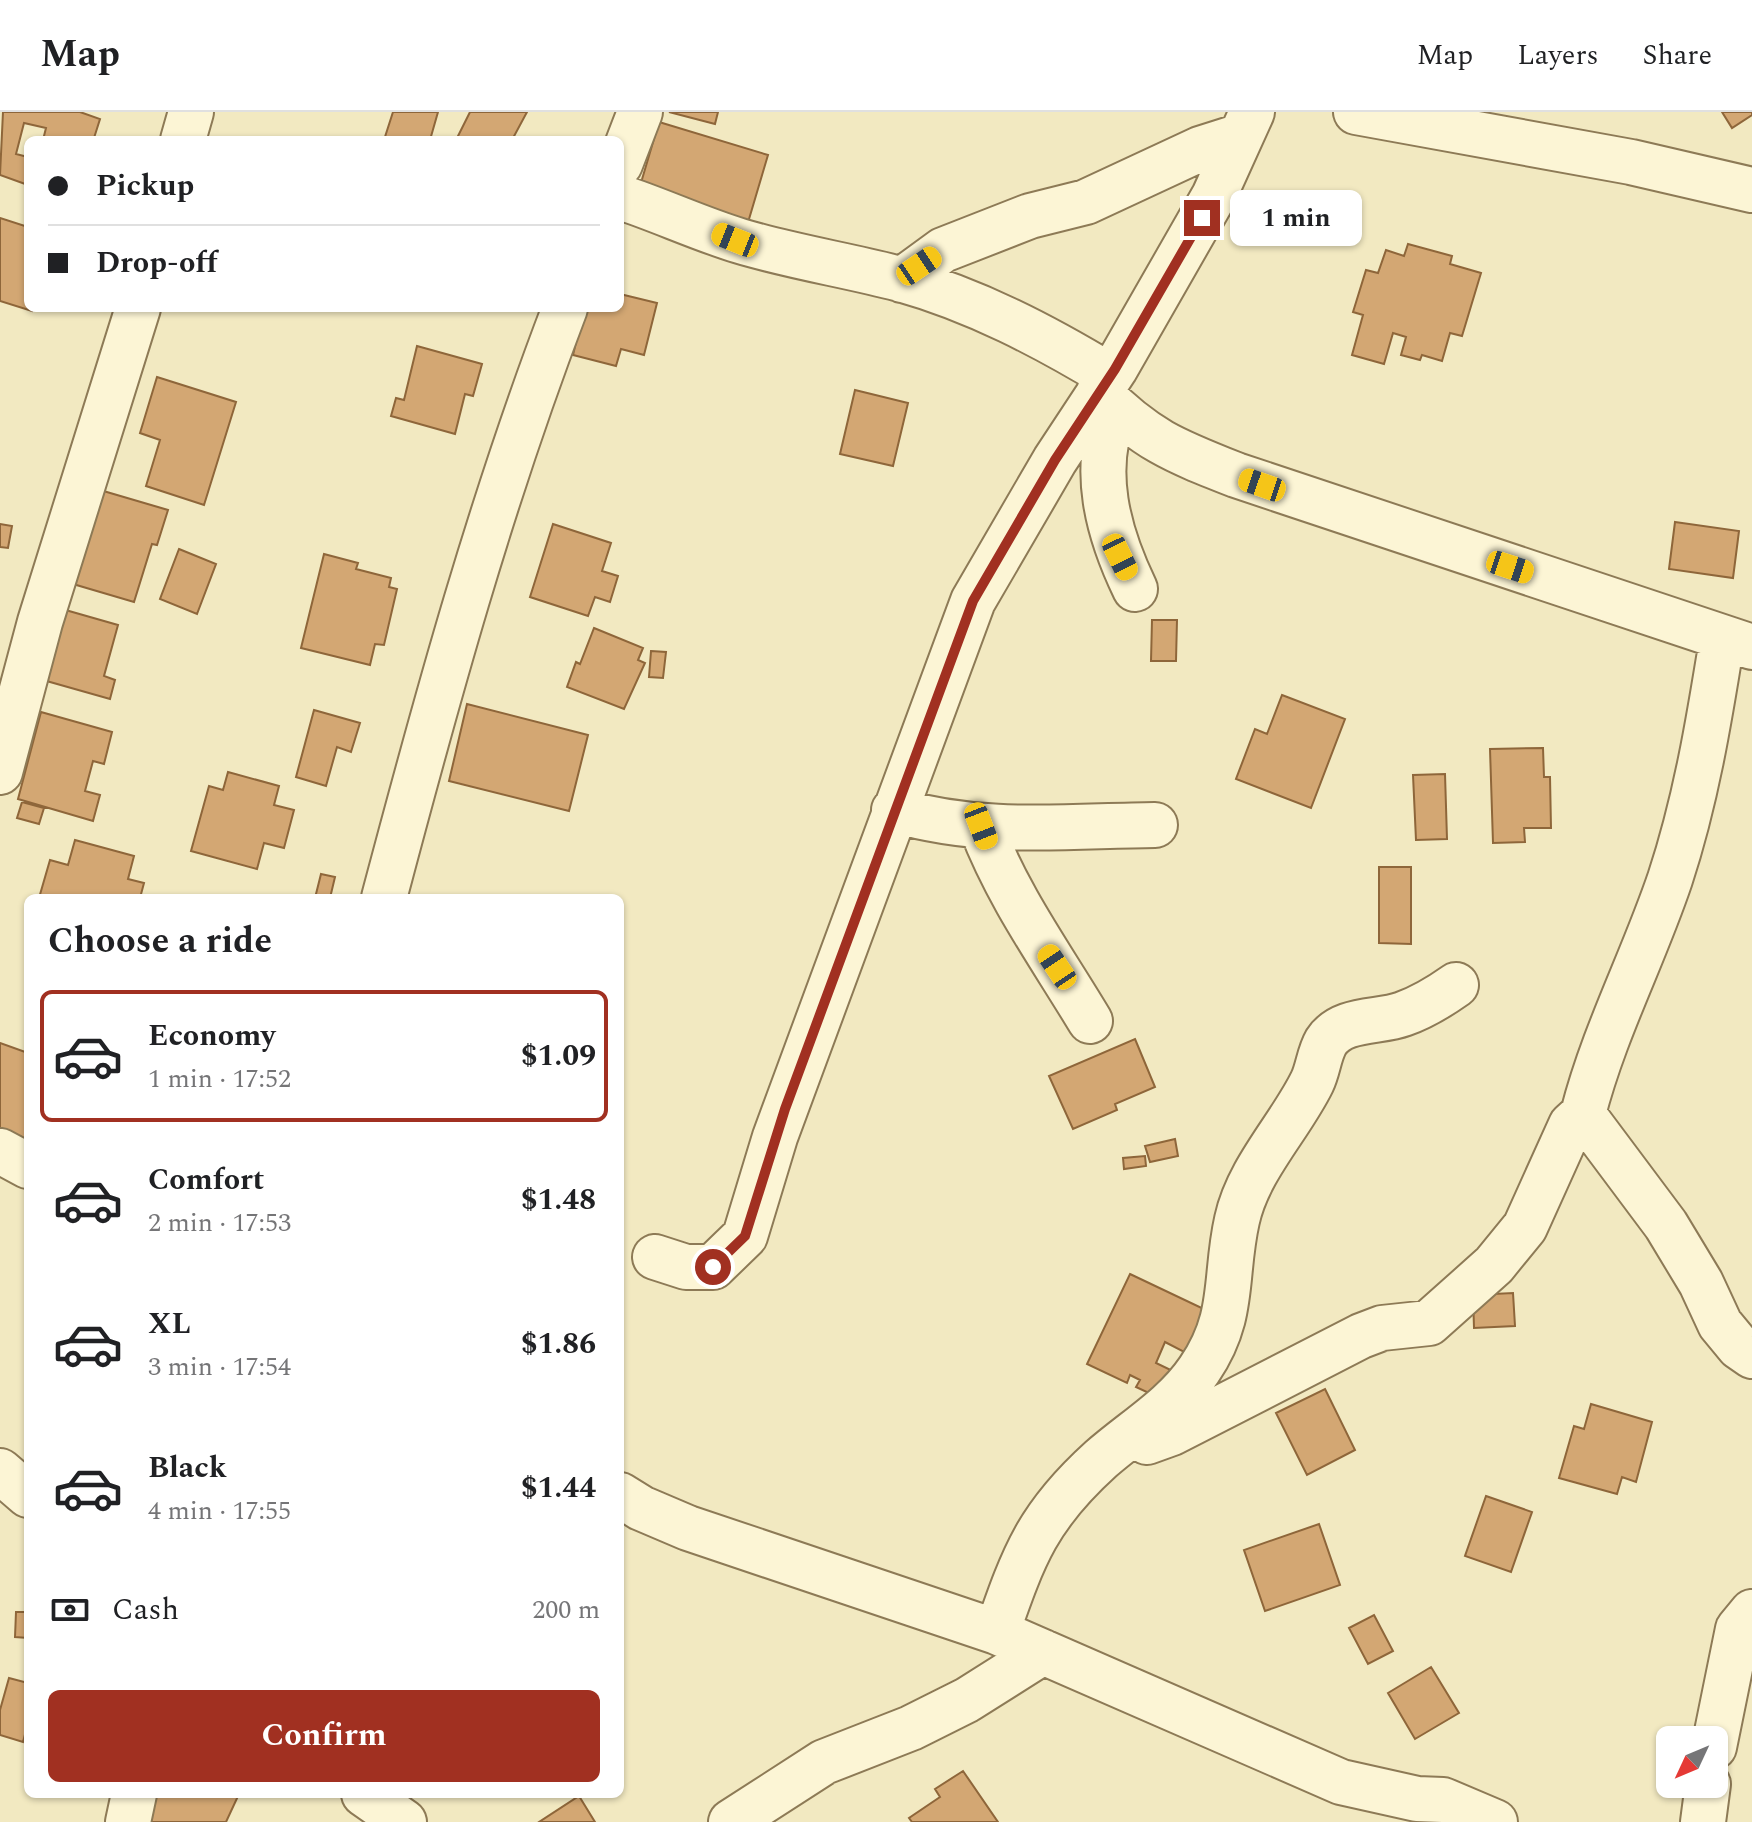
<!DOCTYPE html>
<html lang="en">
<head>
<meta charset="utf-8">
<style>
	:root { --surface:#fff; --page:#f6f6f6; --text:#202124; --muted:#757577; --line:#e0e0e0; --accent:#a13021 }
	body { margin:0; font-family:Spectral,serif; background:var(--page); color:var(--text); height:100vh; display:flex; flex-direction:column; font-size:30px; white-space:nowrap }
	* { box-sizing:border-box; margin:0 }
	p { font-size:26px; color:var(--muted) }
	.icon { flex:none; width:44px; height:44px; fill:none; stroke:currentColor; stroke-width:2; stroke-linecap:round; stroke-linejoin:round }
	.map { position:relative; flex:1; overflow:hidden }
	.details { position:absolute; left:24px; top:782px; width:600px; height:904px; display:flex; flex-direction:column; background:var(--surface); border-radius:12px; box-shadow:0 2px 6px #0004 }
	.details>* { flex:none }
	.banner { position:absolute; left:24px; top:24px; width:600px; height:176px; border-radius:12px; box-shadow:0 2px 6px #0004; display:grid; align-content:center; height:176px; padding:0 24px; background:var(--surface) }
	.needle { width:52px; rotate:226deg }
	.controls { position:absolute; left:1656px; top:1614px; display:grid; gap:16px }
	.controls a { display:grid; place-items:center; width:72px; height:72px; border-radius:12px; background:var(--surface); box-shadow:0 2px 6px #0004; font-size:40px }
	.end { position:absolute; width:36px; height:36px; margin:-18px; border:10px solid #a13021; background:#fff; box-shadow:0 0 0 4px #fff }
	.from { border-radius:50% }
	.bubble { position:absolute; height:56px; border-radius:12px; background:var(--surface); box-shadow:0 2px 6px #0004; font-size:26px; font-weight:700; line-height:56px; text-align:center }
	.car { position:absolute; width:24px; height:48px; margin:-24px -12px; border-radius:10px; box-shadow:0 0 6px 2px #0007; background:linear-gradient(#f5c518 24%,#345 0 40%,#f5c518 0 76%,#345 0 86%,#f5c518 0) }
	.banner b { display:flex; align-items:center; gap:28px; height:76px; font-size:30px }
	.banner b+b { border-top:2px solid var(--line) }
	.banner i { width:20px; height:20px; background:var(--text) }
	ul { padding:0; list-style:none }
	li { display:flex; align-items:center; gap:24px; height:132px; margin:0 16px 12px; padding:0 8px; border:4px solid transparent; border-radius:12px }
	li div { flex:1 }
	li b { display:block; font-size:30px }
	li em { font-style:normal; font-weight:700 }
	li.active { border-color:var(--accent) }
	li>.icon { width:72px; height:72px; stroke-width:1.5 }
	h2 { padding:0 24px; font-size:36px; line-height:96px }
	.pay { display:flex; align-items:center; gap:20px; height:88px; padding:0 24px; font-size:30px }
	.pay p { margin-inline-start:auto }
	.action { display:flex; gap:16px; margin-top:auto; padding:16px 24px }
	.action a { flex:1; height:92px; border-radius:12px; background:var(--accent); color:#fff; font-size:32px; font-weight:700; line-height:92px; text-align:center }
	header { display:flex; align-items:center; gap:48px; box-sizing:border-box; height:112px; padding:0 40px; background:var(--surface); border-bottom:2px solid var(--line) }
	header strong { font-size:38px }
	nav { display:flex; gap:44px; margin-inline-start:auto; font-size:28px }
	.map>svg:first-child { display:block }
	.building { fill:#d3a773; stroke:#8e663a; stroke-width:2 }
	.lines { fill:none; stroke-linecap:round; stroke-linejoin:round }
	.minor-casing { stroke:#8d7a56; stroke-width:48 }
	.minor { stroke:#fcf5d5; stroke-width:44 }
	.route { stroke:#a13021; stroke-width:10 }
</style>
</head>
<body>
<header>
<strong>Map</strong>
<nav><a>Map</a><a>Layers</a><a>Share</a></nav>
</header>
<div class="map">
<svg width="1752" height="1710" viewBox="0 0 1752 1710">
	<rect width="100%" height="100%" fill="#f2e9c1"/>
	<!-- building -->
	<path class="building" d="M3,0h77l20,7 -6,19 6,2h-57l3,-12 -22,-5 -8,31 12,3v28l-28,-10z
		M393,0h45l-8,28h-46z
		M470,0h57l-15,28h-56z
		M669,0h49l-3,12z
		M1722,0h30v3l-20,13z
		M659,10l109,33 -24,81 -109,-33z
		M0,106l28,9v81h5l-1,3 -32,-10z
		M1408,132l44,12 -2,8 31,9 -19,63 -12,-3 -8,28 -20,-6 -2,5 -19,-5 5,-18 -13,-4 -9,31 -32,-9 11,-40 -10,-3 13,-42 12,3 8,-23 18,6z
		M620,182l37,9 -13,52 -23,-6 -5,17 -43,-11 11,-47h36z
		M417,234l65,18 -9,32 -8,-2 -10,40 -64,-18 5,-18 8,2z
		M157,265l79,25 -32,103 -58,-19 14,-46 -20,-7z
		M855,278l53,13 -15,63 -53,-12z
		M100,378l68,20 -11,35 -5,-1 -18,58 -61,-18z
		M1675,410l64,9 -6,47 -64,-9z
		M0,412l12,2 -4,22 -8,-1z
		M553,412l58,19 -9,28 16,5 -8,26 -15,-5 -7,19 -58,-19z
		M179,437l37,15 -19,50 -37,-15z
		M324,442l34,9 -2,6 35,9 -2,9 8,2 -13,56 -9,-1 -5,21 -69,-17z
		M62,497l56,16 -14,51 11,4 -5,19 -67,-19z
		M1152,508h25l-1,41h-25z
		M594,516l49,20 -5,12 7,3 -21,46 -57,-22 9,-25 4,2z
		M651,539l15,1 -3,26 -14,-1z
		M1282,583l63,24 -34,89 -75,-29 19,-50 12,5z
		M467,592l121,31 -19,76 -120,-30z
		M314,598l46,13 -9,29 -14,-5 -11,39 -30,-9z
		M41,600l71,20 -8,32 -11,-3 -8,30 15,4 -7,26 -75,-22z
		M1543,636l1,29h6l1,51h-27l1,14 -32,1 -3,-94z
		M228,660l51,14 -5,19 20,5 -10,38 -20,-5 -7,26 -66,-18 18,-65 14,4z
		M1445,662l2,65 -31,1 -3,-65z
		M22,690l22,6 -5,16 -22,-6z
		M75,728l59,16 -6,23 16,4 -4,15h-101l11,-38 18,5z
		M1379,755h32v77l-32,-1z
		M321,762l14,3 -5,21h-15z
		M1135,927l20,48 -40,17 2,6 -44,19 -24,-53z
		M0,931l28,10v98l-28,-9z
		M1175,1027l3,17 -28,6 -5,-16z
		M1145,1044l1,10 -22,3 -1,-11z
		M1130,1162l78,37 -20,43 -23,-12 -9,21 23,11 -13,27 -30,-14 4,-7 -10,-5 -3,8 -40,-19z
		M1513,1181l2,33 -41,2 -1,-33z
		M1325,1277l30,61 -48,25 -31,-62z
		M1591,1292l61,18 -16,60 -14,-5 -5,17 -58,-16 15,-52 10,3z
		M1486,1384l46,16 -21,60 -46,-16z
		M1319,1412l21,61 -75,26 -21,-61z
		M16,1500h12v26l-13,-1z
		M1374,1503l19,36 -25,13 -19,-36z
		M1431,1555l28,46 -44,26 -27,-46z
		M9,1566l19,5v40l-5,19 -23,-7v-25z
		M963,1659l35,51h-86l-3,-4 31,-21 -5,-8z
		M147,1682h92l-13,28h-78z
		M579,1684l16,26h-56z"/>
	<g class="lines">
		<defs>
			<path id="minor" d="M1356,0l275,50 121,28
				M183,28l8,-28
				M620,52l20,-52
				M620,85c40,13 80,32 120,44 53,16 107,24 160,38 75,21 144,57 210,97
				M902,168l41,-30 87,-34 56,-14 114,-53 41,-13
				M1099,280c47,48 76,59 137,83l516,172
				M1116,297c-26,60 -8,124 19,180
				M1722,528c-13,81 -26,160 -52,239 -27,80 -66,153 -87,235l83,111 35,58 19,41 19,23 13,9
				M0,660l40,-150 98,-314
				M894,698c89,26 170,16 261,15
				M981,714c27,71 70,130 109,195
				M384,786c53,-200 107,-397 181,-590
				M0,1039l28,15
				M655,1145l31,10h27l32,-31 30,-99 198,-536 82,-141 60,-91 99,-173 38,-84
				M1147,1330l25,-9 189,-97 21,-8 47,-5 65,-58 31,-38 46,-102 12,-11
				M0,1359l28,24
				M620,1383l21,13 47,20 309,104 344,150 76,17 26,1 52,22
				M997,1520c27,-78 41,-116 104,-173 33,-29 73,-52 98,-89 37,-54 25,-93 38,-150 11,-51 53,-93 75,-138 6,-12 7,-28 14,-40 16,-25 53,-19 77,-28 20,-7 36,-17 53,-29
				M1714,1635l24,-118 14,-17
				M364,1682l40,28
				M128,1710l6,-28
				M731,1710l93,-60 87,-34 56,-28 76,-48
				M1703,1710l5,-38"/>
		</defs>
		<!-- minor casing -->
		<use href="#minor" class="minor-casing"/>
		<!-- minor -->
		<use href="#minor" class="minor"/>
	</g>
	<g class="lines">
		<!-- route -->
		<path class="route" d="M713,1155l32,-31 40,-127 188,-508 82,-141 60,-91 87,-151"/>
	</g>
</svg>
<div class="controls">
<a><svg class="needle" viewBox="-14 -14 28 28"><path d="M0-13l5 13h-10z" fill="#e53935"/><path d="M0 13l5-13h-10z" fill="#757577"/></svg></a>
</div>
<i class="end from" style="left:713px;top:1155px"></i>
<i class="end" style="left:1202px;top:106px"></i>
<div class="bubble" style="left:1230px;top:78px;width:132px">1 min</div>
<i class="car" style="left:735px;top:128px;rotate:292deg"></i>
<i class="car" style="left:919px;top:154px;rotate:56deg"></i>
<i class="car" style="left:1262px;top:373px;rotate:289deg"></i>
<i class="car" style="left:1120px;top:445px;rotate:154deg"></i>
<i class="car" style="left:1510px;top:455px;rotate:108deg"></i>
<i class="car" style="left:981px;top:714px;rotate:159deg"></i>
<i class="car" style="left:1057px;top:855px;rotate:326deg"></i>
<div class="banner">
<b><i class="from"></i>Pickup</b>
<b><i></i>Drop-off</b>
</div>
<section class="details">
<h2>Choose a ride</h2>
<ul>
<li class="active"><svg class="icon" aria-label="car" viewBox="0 0 24 24"><path d="M5 17H2v-5l4-1 3-4h7l3 4 3 1v5h-3M9 17h6M6 11h13"/><circle cx="7" cy="17" r="2"/><circle cx="17" cy="17" r="2"/></svg><div><b>Economy</b><p>1 min · 17:52</p></div><em>$1.09</em></li>
<li><svg class="icon" aria-label="car" viewBox="0 0 24 24"><path d="M5 17H2v-5l4-1 3-4h7l3 4 3 1v5h-3M9 17h6M6 11h13"/><circle cx="7" cy="17" r="2"/><circle cx="17" cy="17" r="2"/></svg><div><b>Comfort</b><p>2 min · 17:53</p></div><em>$1.48</em></li>
<li><svg class="icon" aria-label="car" viewBox="0 0 24 24"><path d="M5 17H2v-5l4-1 3-4h7l3 4 3 1v5h-3M9 17h6M6 11h13"/><circle cx="7" cy="17" r="2"/><circle cx="17" cy="17" r="2"/></svg><div><b>XL</b><p>3 min · 17:54</p></div><em>$1.86</em></li>
<li><svg class="icon" aria-label="car" viewBox="0 0 24 24"><path d="M5 17H2v-5l4-1 3-4h7l3 4 3 1v5h-3M9 17h6M6 11h13"/><circle cx="7" cy="17" r="2"/><circle cx="17" cy="17" r="2"/></svg><div><b>Black</b><p>4 min · 17:55</p></div><em>$1.44</em></li>
</ul>
<div class="pay"><svg class="icon" aria-label="cash" viewBox="0 0 24 24"><path d="M3 7h18v10H3z"/><circle cx="12" cy="12" r="2"/></svg>Cash<p>200 m</p></div>
<div class="action"><a>Confirm</a></div>
</section>
</div>
</body>
</html>
